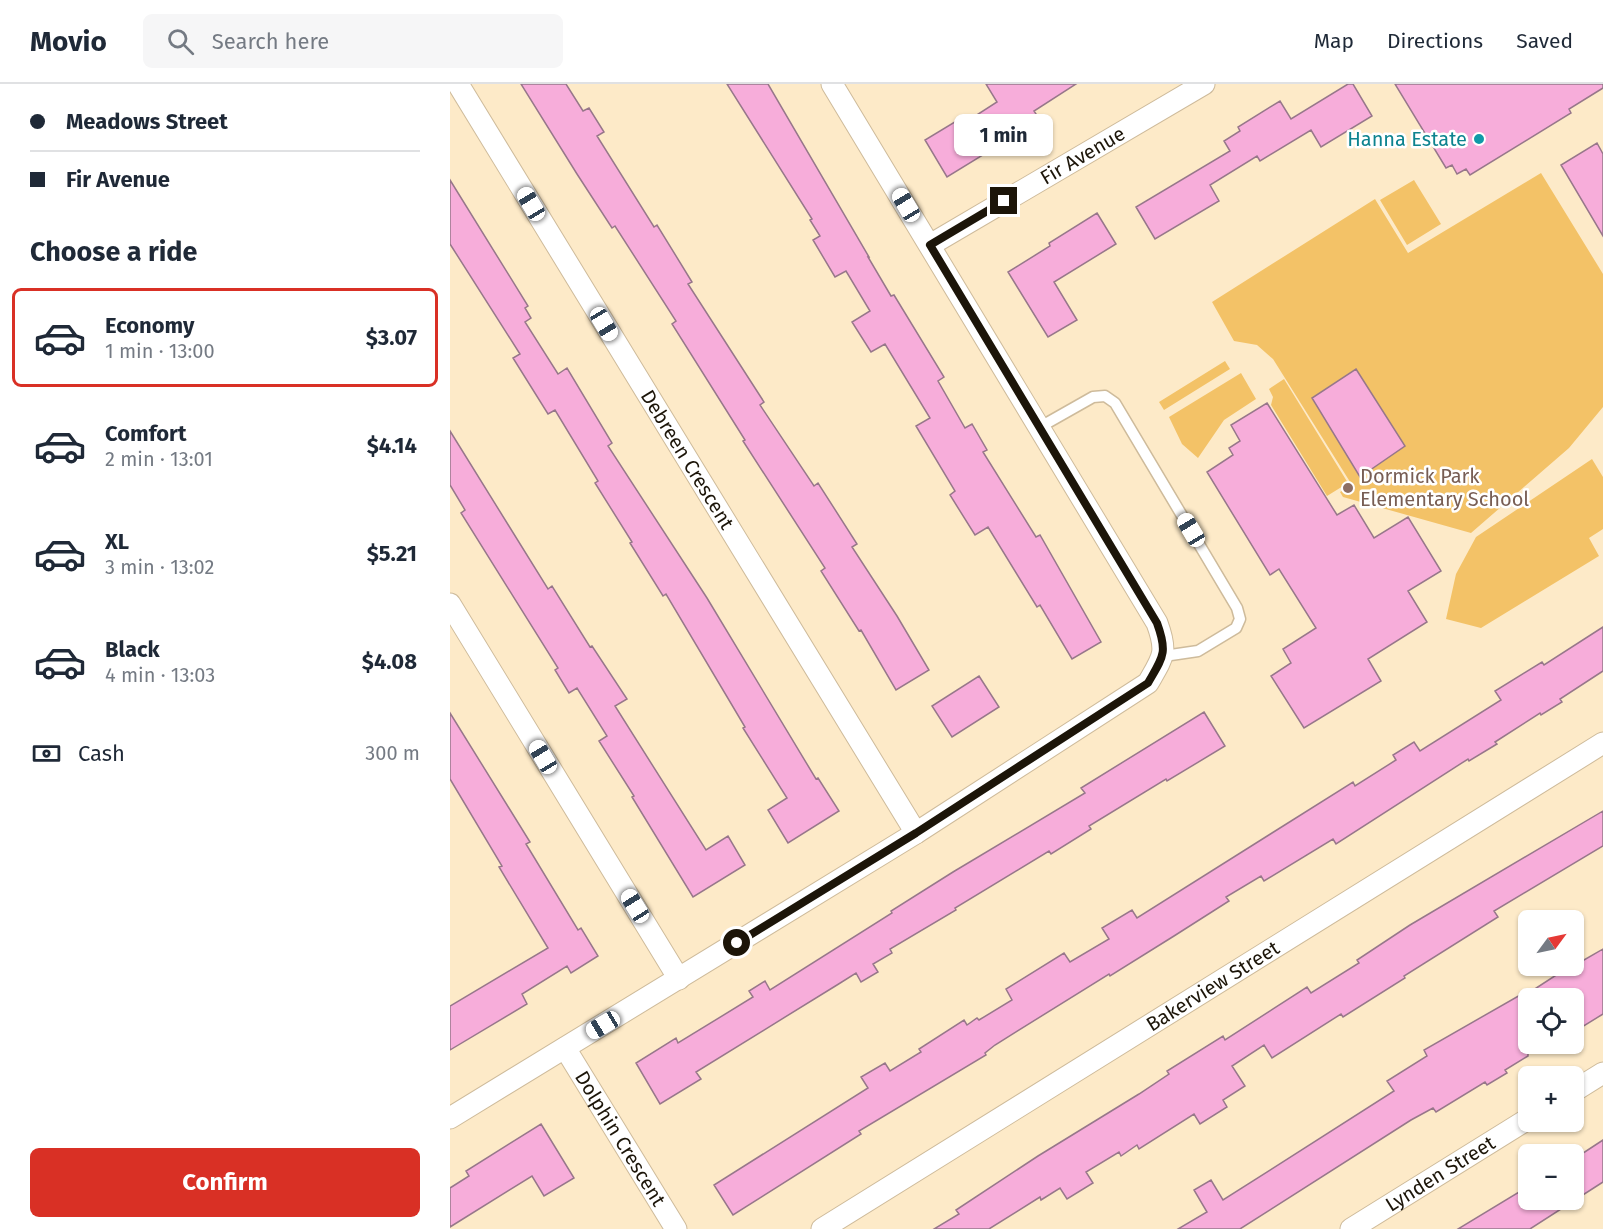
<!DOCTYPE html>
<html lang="en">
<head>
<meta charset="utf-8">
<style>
	:root { --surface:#fff; --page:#f6f6f7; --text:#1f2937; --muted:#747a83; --line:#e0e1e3; --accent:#d93025 }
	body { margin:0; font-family:"Fira Sans",sans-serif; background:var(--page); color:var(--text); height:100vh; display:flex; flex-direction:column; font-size:22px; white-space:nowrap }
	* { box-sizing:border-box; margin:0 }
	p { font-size:20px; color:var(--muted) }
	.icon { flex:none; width:33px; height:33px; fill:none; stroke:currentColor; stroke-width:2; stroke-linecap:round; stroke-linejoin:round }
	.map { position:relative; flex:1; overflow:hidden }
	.side { display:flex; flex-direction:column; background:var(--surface); width:450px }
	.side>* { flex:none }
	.hud { display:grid; align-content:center; height:132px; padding:0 30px; background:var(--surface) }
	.needle { width:39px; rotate:57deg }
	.buttons { position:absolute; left:1068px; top:826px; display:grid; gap:12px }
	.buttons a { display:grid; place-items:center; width:66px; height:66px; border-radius:9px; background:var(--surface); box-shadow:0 2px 4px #0004; font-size:30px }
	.end { position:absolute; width:27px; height:27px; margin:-14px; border:8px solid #1c1509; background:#fff; box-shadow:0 0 0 3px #fff }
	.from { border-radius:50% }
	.bubble { position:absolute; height:42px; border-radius:9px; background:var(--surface); box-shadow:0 2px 4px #0004; font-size:20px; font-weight:700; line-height:42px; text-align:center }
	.car { position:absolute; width:18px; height:36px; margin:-18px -9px; border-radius:8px; box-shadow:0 0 4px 2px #0007; background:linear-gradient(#fff 24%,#345 0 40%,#fff 0 76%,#345 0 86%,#fff 0) }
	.hud b { display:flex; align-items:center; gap:21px; height:57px; font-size:22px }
	.hud b+b { border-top:2px solid var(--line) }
	.hud i { width:15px; height:15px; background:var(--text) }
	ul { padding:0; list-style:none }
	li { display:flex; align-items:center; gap:18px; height:99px; margin:0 12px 9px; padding:0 18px; border:3px solid transparent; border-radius:9px }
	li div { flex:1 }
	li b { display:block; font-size:22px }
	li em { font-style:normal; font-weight:700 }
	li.current { border-color:var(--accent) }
	li>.icon { width:54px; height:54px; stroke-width:1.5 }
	h2 { padding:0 30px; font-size:27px; line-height:72px }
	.pay { display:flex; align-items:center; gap:15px; height:66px; padding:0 30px; font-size:22px }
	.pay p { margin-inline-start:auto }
	.action { display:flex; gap:12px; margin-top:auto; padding:12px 30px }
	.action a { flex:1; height:69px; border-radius:9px; background:var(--accent); color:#fff; font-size:24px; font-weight:700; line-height:69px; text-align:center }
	header { display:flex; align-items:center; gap:36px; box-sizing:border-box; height:84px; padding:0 30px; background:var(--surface); border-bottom:2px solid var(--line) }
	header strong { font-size:28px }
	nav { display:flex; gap:33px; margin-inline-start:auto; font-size:21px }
	.search { width:420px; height:54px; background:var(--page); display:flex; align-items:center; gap:15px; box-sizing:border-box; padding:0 21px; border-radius:9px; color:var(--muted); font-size:22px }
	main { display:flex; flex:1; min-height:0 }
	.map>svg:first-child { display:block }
	.green { fill:#f3c267 }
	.building { fill:#f7adda; stroke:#97778a; stroke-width:1.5 }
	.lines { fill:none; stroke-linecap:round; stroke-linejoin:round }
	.lane-casing { stroke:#cebb9b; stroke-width:13 }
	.street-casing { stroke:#cebb9b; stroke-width:23 }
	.lane { stroke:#fff; stroke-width:10 }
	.street { stroke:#fff; stroke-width:21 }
	.route { stroke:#1c1509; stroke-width:8 }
	.culture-dot { fill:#0f9aa8; stroke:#fff; stroke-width:2 }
	.education-dot { fill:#8d6e63; stroke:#fff; stroke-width:2 }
	.labels { text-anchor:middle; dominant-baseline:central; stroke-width:5; stroke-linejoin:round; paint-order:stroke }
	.culture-label { font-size:20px; fill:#0d838f; stroke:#fff; text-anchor:end }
	.street-label { font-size:20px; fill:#1c1509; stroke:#fff }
	.education-label { font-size:20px; fill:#785e54; stroke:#fff; text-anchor:start }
</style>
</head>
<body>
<header>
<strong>Movio</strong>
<div class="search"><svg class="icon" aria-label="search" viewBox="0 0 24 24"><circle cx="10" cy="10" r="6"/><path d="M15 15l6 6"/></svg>Search here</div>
<nav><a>Map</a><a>Directions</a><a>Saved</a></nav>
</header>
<main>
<section class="side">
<div class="hud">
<b><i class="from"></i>Meadows Street</b>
<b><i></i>Fir Avenue</b>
</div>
<h2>Choose a ride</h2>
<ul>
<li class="current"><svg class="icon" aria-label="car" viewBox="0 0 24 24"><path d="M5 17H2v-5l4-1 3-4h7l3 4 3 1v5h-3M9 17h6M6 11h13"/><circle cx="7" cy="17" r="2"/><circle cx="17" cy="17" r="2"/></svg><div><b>Economy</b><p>1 min · 13:00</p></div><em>$3.07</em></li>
<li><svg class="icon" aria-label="car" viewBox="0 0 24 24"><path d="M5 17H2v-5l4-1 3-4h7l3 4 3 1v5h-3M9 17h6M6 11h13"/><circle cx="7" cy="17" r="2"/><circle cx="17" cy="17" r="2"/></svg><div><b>Comfort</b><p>2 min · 13:01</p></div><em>$4.14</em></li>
<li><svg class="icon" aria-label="car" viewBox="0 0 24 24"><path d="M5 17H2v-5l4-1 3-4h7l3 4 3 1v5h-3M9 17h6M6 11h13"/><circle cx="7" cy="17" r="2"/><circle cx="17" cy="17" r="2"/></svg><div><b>XL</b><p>3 min · 13:02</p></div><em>$5.21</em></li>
<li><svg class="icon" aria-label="car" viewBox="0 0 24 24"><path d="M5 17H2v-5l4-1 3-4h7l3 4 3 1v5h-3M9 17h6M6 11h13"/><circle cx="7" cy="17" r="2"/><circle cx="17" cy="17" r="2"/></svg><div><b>Black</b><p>4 min · 13:03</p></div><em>$4.08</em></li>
</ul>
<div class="pay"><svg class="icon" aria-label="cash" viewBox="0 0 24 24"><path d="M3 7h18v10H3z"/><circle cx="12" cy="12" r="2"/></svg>Cash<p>300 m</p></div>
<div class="action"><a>Confirm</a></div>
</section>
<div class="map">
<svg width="1153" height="1145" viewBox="0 0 1153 1145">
	<rect width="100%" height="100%" fill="#fdeac8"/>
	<!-- green -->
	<path class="green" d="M1091,89l62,101v133l-34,41 -98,85 -128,-36 -3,-5 12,-7 -79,-126 -16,-14 -23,-4 -22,-39 163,-103 33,54z
		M964,96l27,44 -34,21 -27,-45z
		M775,277l5,8 -66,41 -5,-8z
		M791,289l15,26 -32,21 -26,38 -16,-14 -13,-27z
		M834,295l64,104 -21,13 -56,-91 2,-8 -4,-8z
		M1142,375l11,18v52l-14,9 10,18 -118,72 -35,-9 10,-45 20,-37z"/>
	<!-- building -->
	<path class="building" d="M71,0h45l17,27 6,-3 15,24 -7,4 57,91 3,-2 35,57 -4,2 76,118 -4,3 54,81 4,-3 39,61 -5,3 45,69 32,54 -33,20 -35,-60 -2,1 -38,-60 4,-3 -82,-127 2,-1 -73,-116 4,-3 -61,-95 -3,2 -35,-54z
		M277,0h41l101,173h-1l23,39 3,-1 50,82 -6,4 27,47 7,-4 15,26 -4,2 53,85 4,-2 61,107 -29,17 -32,-54 -3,2 -49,-80 -13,8 -25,-40 5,-4 -39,-65 14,-8 -45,-74 -14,8 -19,-30 18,-11 -24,-40 -11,6 -22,-37 7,-4 -10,-16 2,-1z
		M536,0h90l-42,27 6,9 -93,57 -22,-37 38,-23 3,5 31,-20z
		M898,0h5l19,32 -51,31 -10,-17 -51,31 -3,-5 -47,29 9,16 -64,38 -19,-32 94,-56 -6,-10 16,-10 -2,-4 42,-26 11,18z
		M945,0h208v4l-34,21 2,4 -101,62 -4,-6 -9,5 -5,-9 -6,3z
		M1147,59l6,11v82l-42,-71z
		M0,96l78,126 -3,2 6,10 -6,4 33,52 9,-6 45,75 -4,3 99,152 109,181 2,-1 21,33 -51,32 -20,-33 19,-12 -44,-70 2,-1 -79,-133 -3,2 -33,-53 2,-1 -37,-59 3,-2 -43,-71 -7,4 -35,-56 7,-4 -70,-110z
		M647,129l19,31 -62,38 23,38 -29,17 -40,-65 42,-26 -1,-3z
		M906,285l49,77 -45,31 -48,-79z
		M817,319l70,112 17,-10 20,33 34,-21 33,54 -33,20 19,31 -59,37 13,22 -77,47 -33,-52 20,-13 -8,-14 33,-21 -37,-59 -9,6 -63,-103 26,-17 -4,-7 11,-7 -9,-16z
		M0,347l98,158 4,-3 38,61 2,-1 35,53 -12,7 91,144 22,-14 17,29 -52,32 -61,-100 2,-1 -35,-55 8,-5 -30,-48 -8,5 -14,-23 3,-2 -97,-155 4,-3 -15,-25z
		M1153,543v44l-43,28 2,3 -21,13 -1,-2 -45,29 2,2 -28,17 -1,-2 -132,85 -3,-5 -69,42 -3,-5 -35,21 3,4 -55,35 -64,40 -1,-2 -114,71 -10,8 1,2 -127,76 2,3 -128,81 -19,-30 154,-97 -7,-11 24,-14 5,8 31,-19 -2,-3 45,-29 3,5 10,-7 2,2 33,-20 -6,-11 58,-36 6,9 39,-23 -7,-11 30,-18 5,8 216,-136 2,4 41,-26 -3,-5 21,-13 6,9 81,-51 -6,-9 47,-29 2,3z
		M529,592l20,31 -47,30 -20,-31z
		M754,628l21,34 -58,35 -1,-2 -77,47 2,3 -40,25 -2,-3 -94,57 1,2 -66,39 2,4 -19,11 5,8 -17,10 -5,-9 -19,12 -141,87 5,7 -41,25 -24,-41 40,-25 2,5 75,-46 -4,-6 16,-10 5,9 122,-77 -1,-2 62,-39 132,-79 -4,-5z
		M0,629l80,129 -4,2 52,86 3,-2 17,28 -27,17 -4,-7 -45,28 5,10 -77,46v-44l98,-58 -49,-81 3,-1 -52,-87z
		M1153,727v35l-109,65 4,6 -94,59 1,2 -62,39 -2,-3 -69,44 -8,-13 -32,21 13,20 -22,14 4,7 -27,17 -6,-10 -55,35 -2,-4 -16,11 -2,-4 -33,20 7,11 -26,16 -7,-11 -19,12 -1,-3 -51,32h-55l25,-15 -3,-4 82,-54 101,-62 30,-20 -2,-3 56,-35 2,4 82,-53 4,6 48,-30 -2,-3 53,-35z
		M1153,865v65l-29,18v-33h-48l2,5v52l-23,14 2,3 -20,12 -2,-3 -49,30 -3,-4 -22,12 -171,109h-62l29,-17 -13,-22 17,-10 12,20 171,-109 -7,-10 40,-25 -3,-6 98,-56 2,2 46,-30h4v-2l8,-6 2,2z
		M91,1040l33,54 -30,18 -12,-20 -82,51v-39l19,-12 -3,-5z
		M1153,1056v42l-73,47h-72l61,-37 5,8h50v-41z"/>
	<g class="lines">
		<defs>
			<path id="lane" d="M590,343l53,-30 12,-1 10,7 122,205 3,11 -4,9 -38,23 -34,5"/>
			<g id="street">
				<path id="s1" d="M8,0l458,749"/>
				<path id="s2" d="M480,161l274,-161"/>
				<path d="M0,520l229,375"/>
				<path id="s3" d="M115,964l111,181"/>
				<path d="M1124,1007l29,-18"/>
				<path d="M0,1034l466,-285 232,-150c15,-26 20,-30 9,-60l-325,-539"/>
				<path id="s4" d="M372,1145l781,-486"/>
				<path id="s5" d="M901,1145l177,-110"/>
			</g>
		</defs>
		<!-- lane casing -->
		<use href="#lane" class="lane-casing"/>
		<!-- street casing -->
		<use href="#street" class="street-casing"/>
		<!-- lane -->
		<use href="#lane" class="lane"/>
		<!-- street -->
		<use href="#street" class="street"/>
	</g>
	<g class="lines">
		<!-- route -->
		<path class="route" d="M287,859l179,-110 232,-150c15,-26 20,-30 9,-60l-227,-378 74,-44"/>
	</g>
	<!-- markers -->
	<circle class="culture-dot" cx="1029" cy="55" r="6"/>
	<circle class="education-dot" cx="898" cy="404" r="6"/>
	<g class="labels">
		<!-- culture labels -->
		<g class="culture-label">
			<text x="1017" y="55">Hanna Estate</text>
		</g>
		<!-- street labels -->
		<g class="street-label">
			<text stroke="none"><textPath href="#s2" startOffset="177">Fir Avenue</textPath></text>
			<text stroke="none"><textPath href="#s1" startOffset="440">Debreen Crescent</textPath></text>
			<text stroke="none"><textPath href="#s4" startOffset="460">Bakerview Street</textPath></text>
			<text stroke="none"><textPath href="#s3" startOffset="106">Dolphin Crescent</textPath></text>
			<text stroke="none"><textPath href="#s5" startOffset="105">Lynden Street</textPath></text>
		</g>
		<!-- education labels -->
		<g class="education-label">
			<text x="910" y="392">Dormick Park<tspan x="910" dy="23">Elementary School</tspan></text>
		</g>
	</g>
</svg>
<div class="buttons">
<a><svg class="needle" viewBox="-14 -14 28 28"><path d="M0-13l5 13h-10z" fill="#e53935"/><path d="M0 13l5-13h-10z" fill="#747a83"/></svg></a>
<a><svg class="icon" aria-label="locate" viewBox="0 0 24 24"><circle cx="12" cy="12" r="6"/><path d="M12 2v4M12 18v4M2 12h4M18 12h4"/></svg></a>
<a>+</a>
<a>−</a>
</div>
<i class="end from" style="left:287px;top:859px"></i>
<i class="end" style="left:554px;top:117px"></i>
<div class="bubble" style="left:504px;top:30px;width:99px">1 min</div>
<i class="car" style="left:81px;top:120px;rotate:329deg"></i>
<i class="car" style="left:456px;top:121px;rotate:329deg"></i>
<i class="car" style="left:154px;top:240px;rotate:149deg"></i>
<i class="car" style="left:741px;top:446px;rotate:329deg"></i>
<i class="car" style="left:93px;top:673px;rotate:329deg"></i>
<i class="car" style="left:185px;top:822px;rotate:328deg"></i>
<i class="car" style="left:153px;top:941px;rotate:239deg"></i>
</div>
</main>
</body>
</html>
